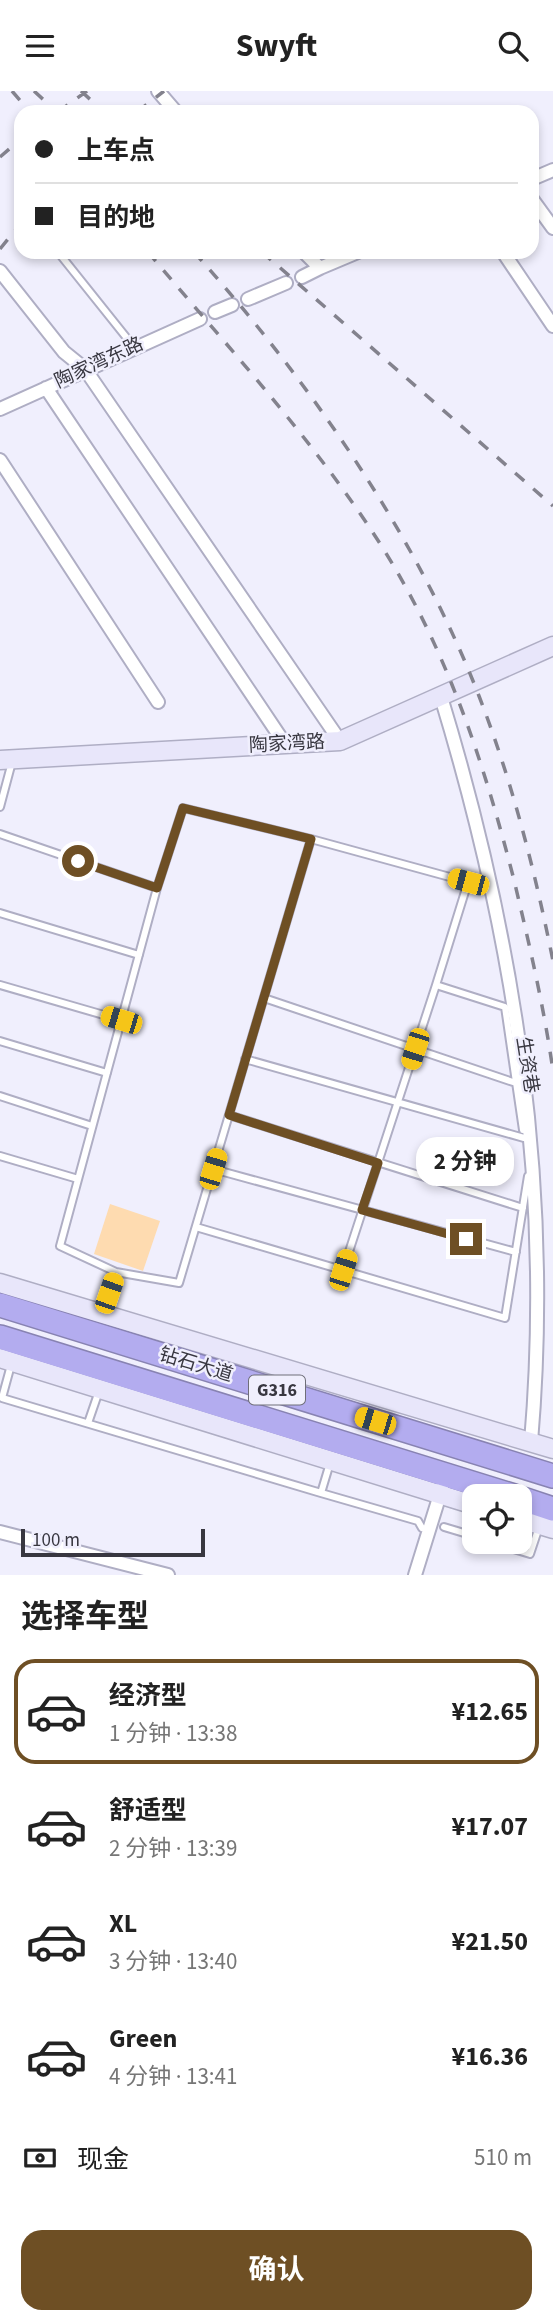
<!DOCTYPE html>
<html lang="zh">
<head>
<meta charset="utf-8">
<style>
	:root { --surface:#fff; --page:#f2f2f2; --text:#222; --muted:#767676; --line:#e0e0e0; --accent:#6e4f24 }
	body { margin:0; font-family:"Source Sans 3","Noto Sans SC",sans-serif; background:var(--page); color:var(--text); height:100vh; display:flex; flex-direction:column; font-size:26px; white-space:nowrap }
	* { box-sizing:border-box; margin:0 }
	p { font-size:23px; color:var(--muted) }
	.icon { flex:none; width:38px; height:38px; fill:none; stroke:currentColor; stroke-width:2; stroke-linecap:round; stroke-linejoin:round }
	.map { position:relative; height:1484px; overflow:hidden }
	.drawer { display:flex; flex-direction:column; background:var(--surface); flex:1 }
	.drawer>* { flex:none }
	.banner { position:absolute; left:14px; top:14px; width:525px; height:154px; border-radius:21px; box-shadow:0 4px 10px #0003; display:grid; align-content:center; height:154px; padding:0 21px; background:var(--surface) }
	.buttons { position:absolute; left:462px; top:1393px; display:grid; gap:14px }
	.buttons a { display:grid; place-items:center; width:70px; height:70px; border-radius:14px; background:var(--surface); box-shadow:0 4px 10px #0003; font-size:35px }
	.scale { position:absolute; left:21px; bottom:18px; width:184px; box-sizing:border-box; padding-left:7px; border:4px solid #383740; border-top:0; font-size:19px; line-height:24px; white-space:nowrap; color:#383740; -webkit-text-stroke:5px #f0effd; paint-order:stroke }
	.end { position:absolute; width:32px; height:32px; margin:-16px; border:9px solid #6e4f24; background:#fff; box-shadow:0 0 0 4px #fff }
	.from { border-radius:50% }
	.bubble { position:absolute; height:49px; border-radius:21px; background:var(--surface); box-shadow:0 4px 10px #0003; font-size:23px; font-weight:700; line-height:49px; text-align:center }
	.car { position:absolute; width:21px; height:42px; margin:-21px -10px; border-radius:9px; box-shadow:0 0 5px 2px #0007; background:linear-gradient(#f5c518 24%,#345 0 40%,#f5c518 0 76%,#345 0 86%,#f5c518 0) }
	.banner b { display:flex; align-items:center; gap:24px; height:66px; font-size:26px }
	.banner b+b { border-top:2px solid var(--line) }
	.banner i { width:18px; height:18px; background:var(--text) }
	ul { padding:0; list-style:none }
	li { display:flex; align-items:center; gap:21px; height:105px; margin:0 14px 10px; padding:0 7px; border:4px solid transparent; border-radius:21px }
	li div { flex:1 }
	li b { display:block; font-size:26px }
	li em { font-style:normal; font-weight:700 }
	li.selected { border-color:var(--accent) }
	li>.icon { width:63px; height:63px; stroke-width:1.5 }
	h2 { padding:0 21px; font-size:32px; line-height:84px }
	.pay { display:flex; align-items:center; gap:18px; height:77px; padding:0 21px; font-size:26px }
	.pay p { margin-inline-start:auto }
	.action { display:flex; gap:14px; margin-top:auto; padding:14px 21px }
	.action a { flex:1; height:80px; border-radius:21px; background:var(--accent); color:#fff; font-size:28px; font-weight:700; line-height:80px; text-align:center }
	header { display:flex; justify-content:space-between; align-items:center; height:91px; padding:0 21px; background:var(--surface); font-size:32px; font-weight:700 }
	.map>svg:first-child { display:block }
	.green { fill:#fedbb0 }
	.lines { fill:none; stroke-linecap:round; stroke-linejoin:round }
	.lane-casing { stroke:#afaec4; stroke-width:10 }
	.street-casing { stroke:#afaec4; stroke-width:16 }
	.secondary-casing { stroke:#afaec4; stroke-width:21 }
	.highway-casing { stroke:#8883b2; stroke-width:26 }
	.lane { stroke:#fff; stroke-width:6 }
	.street { stroke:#fff; stroke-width:12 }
	.secondary { stroke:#e8e6fa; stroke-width:18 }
	.highway { stroke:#b3acef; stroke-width:23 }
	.rail { stroke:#83828d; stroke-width:3.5; stroke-dasharray:12 12; stroke-linecap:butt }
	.route { stroke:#6e4f24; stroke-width:9 }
	.labels { text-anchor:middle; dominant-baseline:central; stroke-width:5; stroke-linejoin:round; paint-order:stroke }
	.shield { fill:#f0effd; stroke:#6f6e79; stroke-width:2 }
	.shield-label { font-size:18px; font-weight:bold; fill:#383740 }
	.street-label { font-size:19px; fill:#383740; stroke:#f0effd }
</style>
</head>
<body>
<header><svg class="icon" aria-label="menu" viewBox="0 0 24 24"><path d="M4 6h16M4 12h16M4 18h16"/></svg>Swyft<svg class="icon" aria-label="search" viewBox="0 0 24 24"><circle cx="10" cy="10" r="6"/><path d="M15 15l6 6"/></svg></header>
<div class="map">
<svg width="553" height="1484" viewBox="0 0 553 1484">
	<rect width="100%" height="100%" fill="#f0effd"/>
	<!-- green -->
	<path class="green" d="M110,1113l50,17 -17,50 -49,-17z"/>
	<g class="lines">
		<defs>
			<path id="lane" d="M20,114l1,1
				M58,161l76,95
				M0,716l12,-45
				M0,743l157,54
				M311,748l157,43 -32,103 69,22 18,123
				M0,822l139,42
				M0,894l121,35
				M264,907l252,85
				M0,950l107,32
				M245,968l279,79
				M0,1005l92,30
				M229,1024l294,93
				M0,1065l78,23
				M213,1078l303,83
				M196,1136l309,91 23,-142
				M343,1179l93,-285
				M102,1221l14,-40 63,11 132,-444 -128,-31 -26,80 -97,358 56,26
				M11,1274l-9,33 319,95 9,-30
				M88,1332l11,-32
				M321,1402l97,28 4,7
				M444,1436l30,9
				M491,1451l39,12 9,-27"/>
			<path id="street" d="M158,0l18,21
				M532,88l21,-9
				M532,108l21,29
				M304,161l16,16 38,-16
				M503,161l50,74
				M0,180l64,81 21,17 255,372
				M302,186l18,-9
				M248,208l38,-16
				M215,221l17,-7
				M46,297l239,356
				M0,318l200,-90
				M0,369l158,242
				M441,606c74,243 112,490 90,745
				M0,1441l168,43
				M415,1484l27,-87"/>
			<path id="secondary" d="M0,669l340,-19 213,-95
				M0,1192l553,166
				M0,1267l474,147
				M520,1428l33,10"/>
			<path id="highway" d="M0,1214l553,171
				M0,1246l514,159
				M520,1407l33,11"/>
		</defs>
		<!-- lane casing -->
		<use href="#lane" class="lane-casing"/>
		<!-- street casing -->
		<use href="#street" class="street-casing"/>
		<!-- secondary casing -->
		<use href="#secondary" class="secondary-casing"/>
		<!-- highway casing -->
		<use href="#highway" class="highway-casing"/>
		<!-- lane -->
		<use href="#lane" class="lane"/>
		<!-- street -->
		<use href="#street" class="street"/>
		<!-- secondary -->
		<use href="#secondary" class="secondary"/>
		<!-- highway -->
		<use href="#highway" class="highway"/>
		<!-- rail -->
		<path class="rail" d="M12,0l18,21
			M34,0l23,21
			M81,0l23,21
			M58,21l29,-21
			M137,21l27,-21
			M0,66l21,-18
			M0,158l21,-26
			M148,161c79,94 164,186 231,290 67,105 104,217 135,338 15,63 30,127 39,191
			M194,161c114,127 223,284 285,444 33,85 56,175 74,265
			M262,161l291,254"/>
	</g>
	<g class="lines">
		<!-- route -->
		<path class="route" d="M78,770l79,27 26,-80 128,31 -82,276 149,48 -16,47 104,29"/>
	</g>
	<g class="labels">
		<!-- shield labels -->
		<rect class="shield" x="249" y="1284.5" width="56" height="29" rx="5"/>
		<g class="shield-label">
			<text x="277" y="1299">G316</text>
		</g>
		<!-- street labels -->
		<g class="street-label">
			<text transform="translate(99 272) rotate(-25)">陶家湾东路</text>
			<text transform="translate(287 653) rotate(-3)">陶家湾路</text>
			<text transform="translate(527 974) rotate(81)">生资巷</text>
			<text transform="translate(196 1274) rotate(17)">钻石大道</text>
		</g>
	</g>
</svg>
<div class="buttons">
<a><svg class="icon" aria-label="locate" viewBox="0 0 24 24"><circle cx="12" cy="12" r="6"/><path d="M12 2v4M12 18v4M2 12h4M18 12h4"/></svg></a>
</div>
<div class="scale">100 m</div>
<i class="end from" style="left:78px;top:770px"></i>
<i class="end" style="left:466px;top:1148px"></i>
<div class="bubble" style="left:416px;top:1046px;width:98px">2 分钟</div>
<i class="car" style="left:468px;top:791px;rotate:285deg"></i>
<i class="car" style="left:121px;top:929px;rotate:287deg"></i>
<i class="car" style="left:415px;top:958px;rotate:198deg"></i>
<i class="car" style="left:213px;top:1078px;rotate:17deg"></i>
<i class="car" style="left:343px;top:1179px;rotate:18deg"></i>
<i class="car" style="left:109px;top:1202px;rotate:19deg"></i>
<i class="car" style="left:375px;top:1330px;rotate:287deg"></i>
<div class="banner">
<b><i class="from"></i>上车点</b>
<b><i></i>目的地</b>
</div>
</div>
<section class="drawer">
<h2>选择车型</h2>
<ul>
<li class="selected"><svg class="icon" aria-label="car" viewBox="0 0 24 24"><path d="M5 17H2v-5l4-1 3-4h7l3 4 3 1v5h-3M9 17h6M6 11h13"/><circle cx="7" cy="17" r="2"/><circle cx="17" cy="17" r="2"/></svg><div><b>经济型</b><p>1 分钟 · 13:38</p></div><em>¥12.65</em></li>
<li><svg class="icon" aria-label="car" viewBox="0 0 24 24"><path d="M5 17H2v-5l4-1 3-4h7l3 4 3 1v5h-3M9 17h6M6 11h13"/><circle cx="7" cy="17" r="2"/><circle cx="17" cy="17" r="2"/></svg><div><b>舒适型</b><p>2 分钟 · 13:39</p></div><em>¥17.07</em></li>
<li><svg class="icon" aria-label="car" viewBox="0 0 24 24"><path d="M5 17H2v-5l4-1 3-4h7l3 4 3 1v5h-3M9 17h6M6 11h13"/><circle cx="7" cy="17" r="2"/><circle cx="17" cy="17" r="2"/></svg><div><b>XL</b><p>3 分钟 · 13:40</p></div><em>¥21.50</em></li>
<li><svg class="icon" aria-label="car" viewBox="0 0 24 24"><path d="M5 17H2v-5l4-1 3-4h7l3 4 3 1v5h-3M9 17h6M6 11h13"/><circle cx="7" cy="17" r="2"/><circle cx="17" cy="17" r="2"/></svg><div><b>Green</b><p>4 分钟 · 13:41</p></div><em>¥16.36</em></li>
</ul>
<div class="pay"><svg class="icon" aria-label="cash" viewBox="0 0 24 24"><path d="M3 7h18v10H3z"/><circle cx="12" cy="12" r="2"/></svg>现金<p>510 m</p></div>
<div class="action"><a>确认</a></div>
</section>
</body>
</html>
